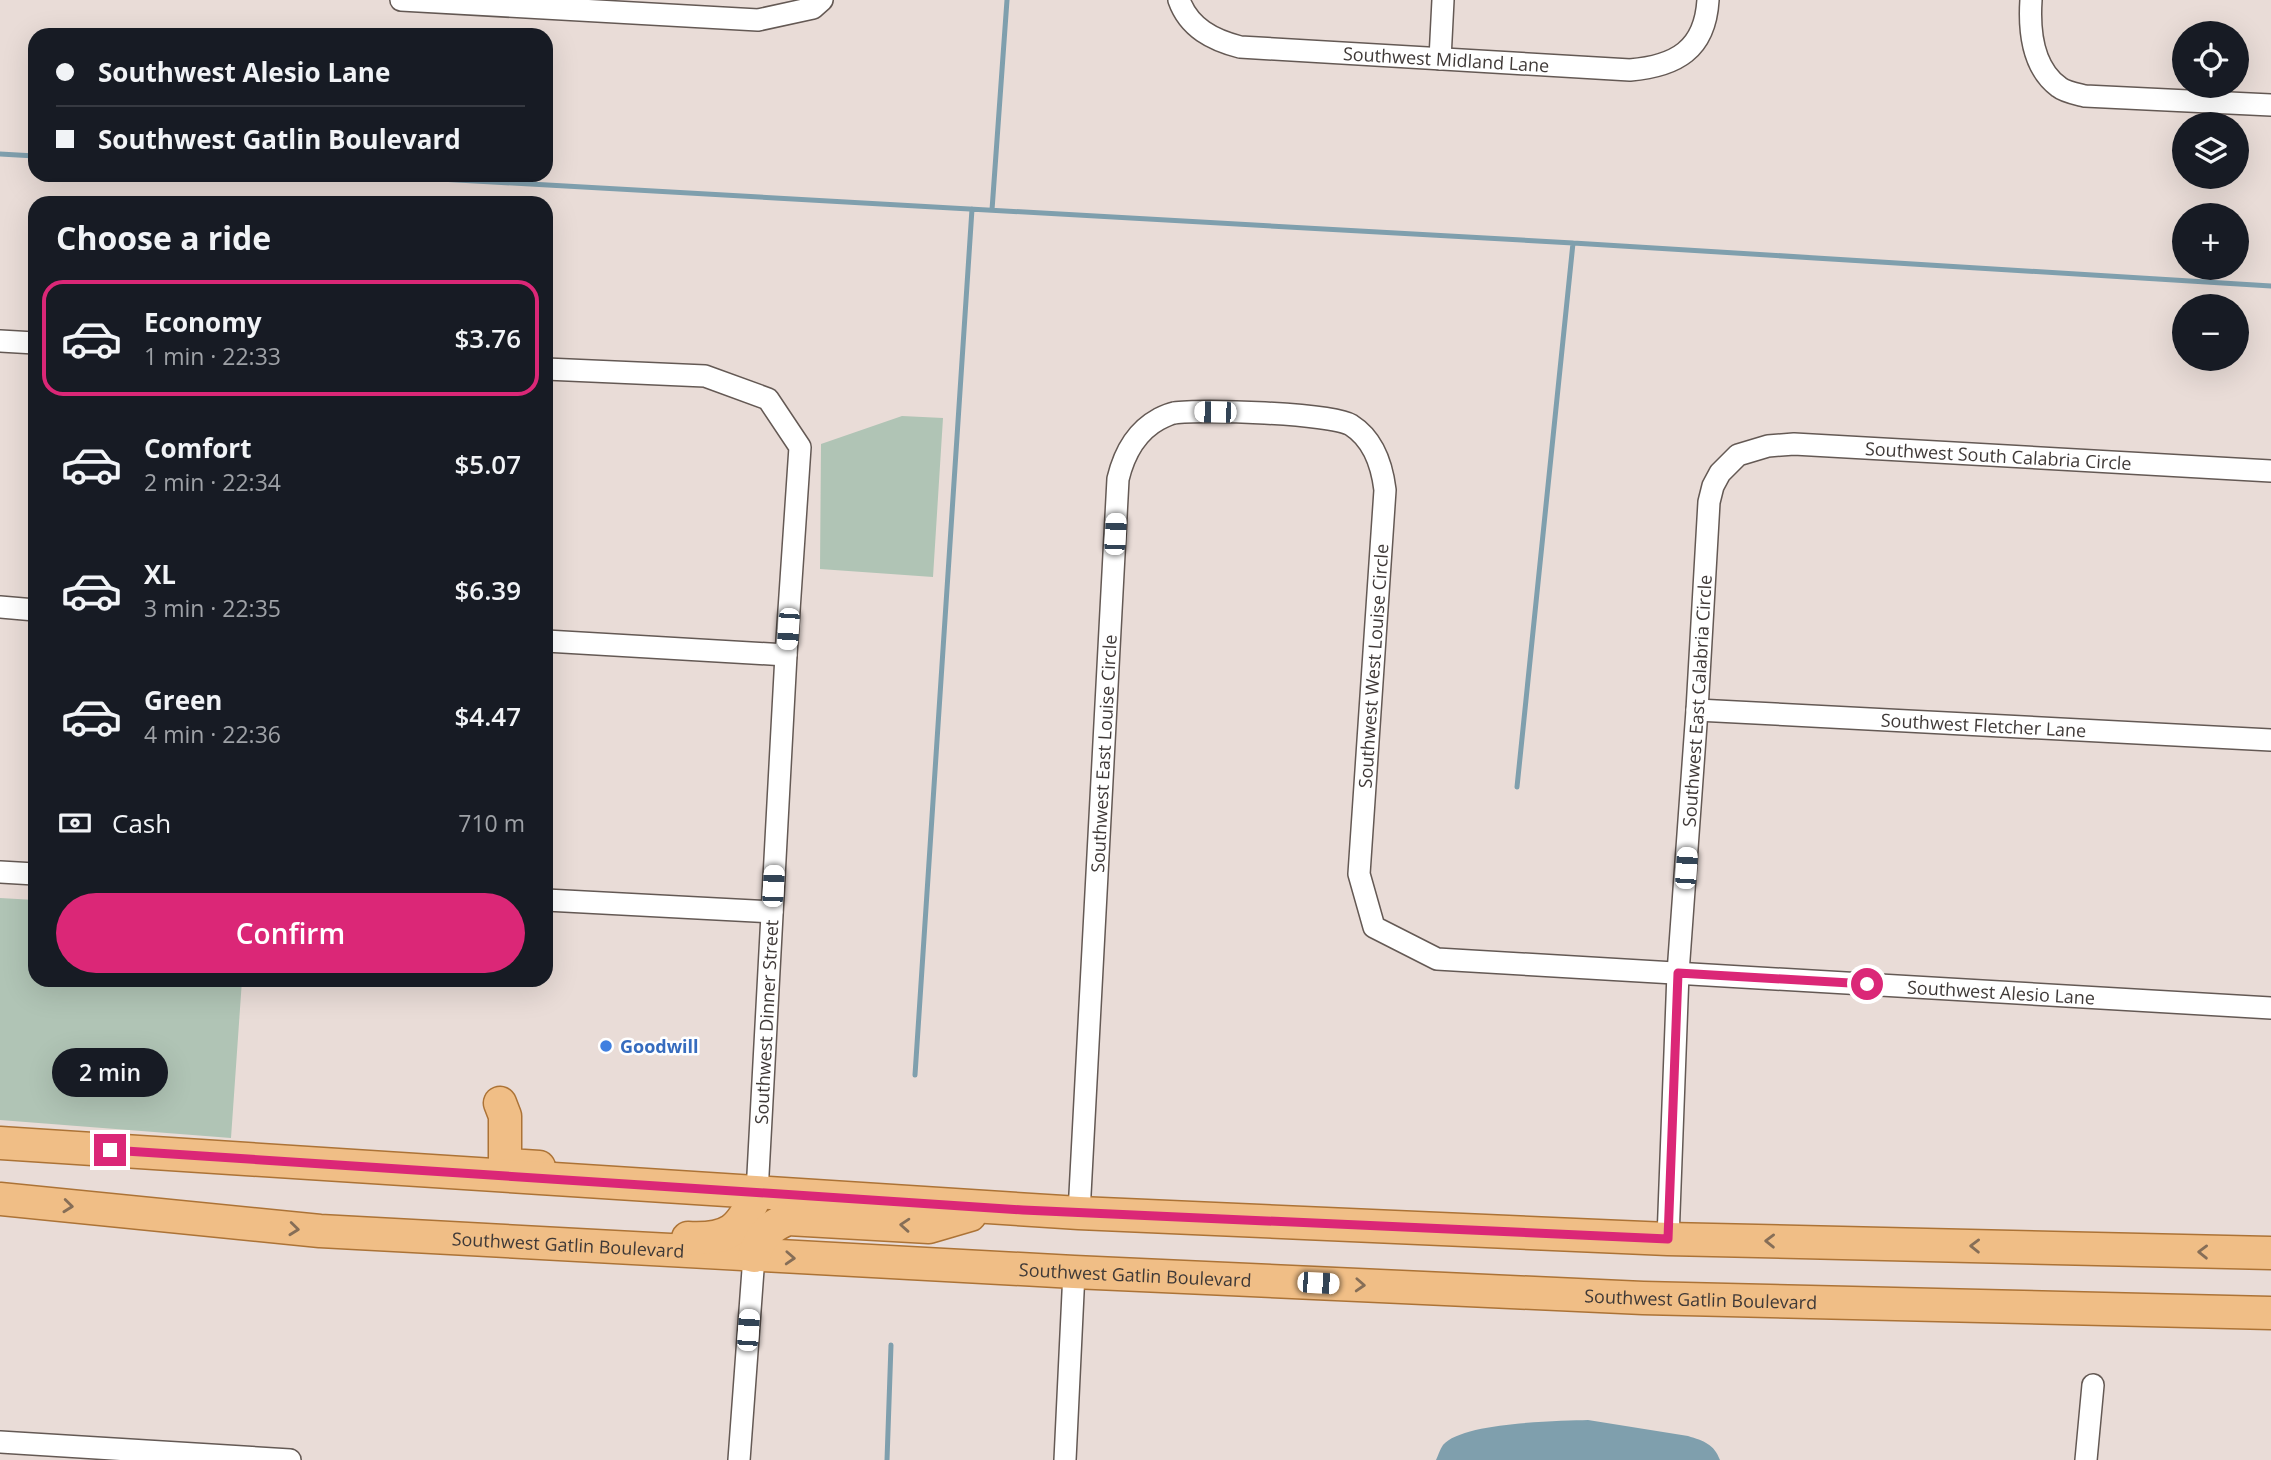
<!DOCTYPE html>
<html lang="en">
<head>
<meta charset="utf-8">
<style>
	:root { --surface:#171b24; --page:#20242c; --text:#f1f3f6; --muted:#9ea1a6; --line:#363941; --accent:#db2777 }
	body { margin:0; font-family:"Open Sans",sans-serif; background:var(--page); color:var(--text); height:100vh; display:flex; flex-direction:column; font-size:26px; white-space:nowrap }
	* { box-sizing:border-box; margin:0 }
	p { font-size:23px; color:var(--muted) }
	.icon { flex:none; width:38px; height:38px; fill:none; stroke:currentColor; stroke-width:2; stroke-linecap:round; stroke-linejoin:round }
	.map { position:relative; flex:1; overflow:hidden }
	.panel { position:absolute; left:28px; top:196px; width:525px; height:791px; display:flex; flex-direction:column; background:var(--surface); border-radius:21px; box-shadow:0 7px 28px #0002 }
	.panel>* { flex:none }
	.hud { position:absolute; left:28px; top:28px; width:525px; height:154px; border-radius:21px; box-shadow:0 7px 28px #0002; display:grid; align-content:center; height:154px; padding:0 28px; background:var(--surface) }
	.buttons { position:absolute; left:2172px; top:21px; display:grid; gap:14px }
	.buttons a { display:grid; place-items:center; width:77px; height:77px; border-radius:50%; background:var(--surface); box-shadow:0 7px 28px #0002; font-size:35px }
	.end { position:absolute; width:32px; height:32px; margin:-16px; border:9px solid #db2777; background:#fff; box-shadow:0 0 0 4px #fff }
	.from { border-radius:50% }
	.bubble { position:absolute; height:49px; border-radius:24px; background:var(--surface); box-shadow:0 7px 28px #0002; font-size:23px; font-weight:600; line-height:49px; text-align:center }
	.car { position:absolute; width:21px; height:42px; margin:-21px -10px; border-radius:9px; box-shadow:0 0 5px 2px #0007; background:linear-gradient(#fff 24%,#345 0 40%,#fff 0 76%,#345 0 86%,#fff 0) }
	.hud b { display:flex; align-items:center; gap:24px; height:66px; font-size:26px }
	.hud b+b { border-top:2px solid var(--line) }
	.hud i { width:18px; height:18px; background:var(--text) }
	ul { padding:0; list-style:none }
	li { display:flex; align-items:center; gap:21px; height:116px; margin:0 14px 10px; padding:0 14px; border:4px solid transparent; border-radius:21px }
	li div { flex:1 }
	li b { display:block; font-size:26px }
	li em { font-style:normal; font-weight:600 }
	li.on { border-color:var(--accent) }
	li>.icon { width:63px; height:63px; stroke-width:1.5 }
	h2 { padding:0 28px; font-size:32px; line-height:84px }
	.pay { display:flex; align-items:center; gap:18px; height:77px; padding:0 28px; font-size:26px }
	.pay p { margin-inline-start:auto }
	.primary-button { display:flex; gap:14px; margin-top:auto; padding:14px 28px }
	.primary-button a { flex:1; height:80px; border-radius:42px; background:var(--accent); color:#fff; font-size:28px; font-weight:600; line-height:80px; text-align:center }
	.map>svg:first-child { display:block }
	.green { fill:#b0c4b5 }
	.water { fill:#7f9fad }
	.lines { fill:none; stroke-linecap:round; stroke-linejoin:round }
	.stream { stroke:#7f9fad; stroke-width:5 }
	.minor-casing { stroke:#645954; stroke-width:24 }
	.primary-casing { stroke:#ac7336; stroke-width:35 }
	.minor { stroke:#fff; stroke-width:21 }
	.primary { stroke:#f0be86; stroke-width:32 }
	.oneway { stroke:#866e57 }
	.route { stroke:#db2777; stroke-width:9 }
	.shop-dot { fill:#3f7fe0; stroke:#fff; stroke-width:2.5 }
	.labels { text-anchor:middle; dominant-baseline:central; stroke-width:5; stroke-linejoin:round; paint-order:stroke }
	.street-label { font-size:18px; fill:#3f3937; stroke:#fff }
	.shop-label { font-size:18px; font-weight:bold; fill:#366cbe; stroke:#fff; text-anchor:start }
</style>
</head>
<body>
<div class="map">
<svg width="2271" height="1460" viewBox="0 0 2271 1460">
	<rect width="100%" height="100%" fill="#e9dcd7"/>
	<!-- green -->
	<path class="green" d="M902,416l41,2 -10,159 -113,-8 1,-125z
		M0,898l35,2v80h207l-11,158 -231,-18z"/>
	<!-- water -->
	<path class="water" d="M1588,1420l100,16c16,5 26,8 32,24h-284c2,-4 4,-11 7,-15 19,-23 115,-24 145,-25z"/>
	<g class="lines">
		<!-- stream -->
		<path class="stream" d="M0,154l35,2
			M369,175l1204,68 698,43
			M992,210l15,-210
			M1517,787l56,-544
			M915,1075l57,-866
			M887,1460l4,-115"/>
		<defs>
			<g id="minor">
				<path d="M401,0l357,20 55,-12 9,-8"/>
				<path id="s1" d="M1179,0c10,28 34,40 61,47l390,23c46,-4 75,-20 78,-70"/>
				<path d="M2031,0c-2,30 1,67 28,87 6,5 18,7 26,9l186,9"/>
				<path d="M1440,59l3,-59"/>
				<path d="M0,341l35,2"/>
				<path d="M546,369l159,7 63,23 32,48 -14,208 -29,538"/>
				<path d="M0,607l35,3"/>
				<path d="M546,641l240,14"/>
				<path id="s2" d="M1697,710l574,30"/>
				<path d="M0,872l35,2"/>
				<path d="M546,900l226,12"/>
				<path id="s3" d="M1079,1213l39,-734c6,-25 17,-47 41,-60 4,-2 10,-5 15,-6 26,-4 157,0 177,12 22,14 31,40 34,65l-26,384 15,53 63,32 834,49"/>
				<path id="s4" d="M1668,1239l10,-266 19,-263 12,-208 4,-16 7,-13 18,-18 30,-9 26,-2 477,27"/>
				<path d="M0,1442l290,18"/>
				<path d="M739,1460l15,-204"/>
				<path d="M1065,1460l9,-188"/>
				<path d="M2086,1460l7,-75"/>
			</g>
			<g id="primary">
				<path d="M500,1103l5,13v44l4,5 30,2"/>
				<path d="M0,1143l1079,70 589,26 603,14"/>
				<path id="s5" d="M0,1199l320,32 754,41 569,26 628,15"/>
				<path d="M688,1238c42,2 52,-8 69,-45"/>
				<path d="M754,1256c6,-19 15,-30 34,-37l141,8 41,-12"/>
			</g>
		</defs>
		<!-- minor casing -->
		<use href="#minor" class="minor-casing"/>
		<!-- primary casing -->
		<use href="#primary" class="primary-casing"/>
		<!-- minor -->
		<use href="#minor" class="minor"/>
		<!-- primary -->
		<use href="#primary" class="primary"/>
	</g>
	<!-- one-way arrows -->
	<defs><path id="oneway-chevron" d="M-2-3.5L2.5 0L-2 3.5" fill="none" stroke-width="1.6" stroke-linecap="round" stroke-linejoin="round" transform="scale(1.75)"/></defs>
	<g class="oneway">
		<use href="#oneway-chevron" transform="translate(68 1206) rotate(6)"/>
		<use href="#oneway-chevron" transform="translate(905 1225) rotate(-176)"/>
		<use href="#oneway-chevron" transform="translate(294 1229) rotate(6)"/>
		<use href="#oneway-chevron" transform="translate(1770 1241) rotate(-179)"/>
		<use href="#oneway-chevron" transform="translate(1975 1246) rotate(-179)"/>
		<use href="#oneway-chevron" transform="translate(2203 1252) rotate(-179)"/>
		<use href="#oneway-chevron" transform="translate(790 1258) rotate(3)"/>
		<use href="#oneway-chevron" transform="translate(1360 1285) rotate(3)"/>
	</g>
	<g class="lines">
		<!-- route -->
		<path class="route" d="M110,1150l913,60 645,29 10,-266 189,11"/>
	</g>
	<!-- markers -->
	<circle class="shop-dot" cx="606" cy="1046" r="7"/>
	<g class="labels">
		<!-- street labels -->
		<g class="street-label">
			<text stroke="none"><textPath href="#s1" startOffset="287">Southwest Midland Lane</textPath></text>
			<text stroke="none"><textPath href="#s4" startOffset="1057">Southwest South Calabria Circle</textPath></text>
			<text transform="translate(1373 666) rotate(-86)">Southwest West Louise Circle</text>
			<text stroke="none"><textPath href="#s4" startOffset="539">Southwest East Calabria Circle</textPath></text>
			<text stroke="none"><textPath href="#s2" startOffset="287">Southwest Fletcher Lane</textPath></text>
			<text stroke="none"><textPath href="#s3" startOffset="460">Southwest East Louise Circle</textPath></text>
			<text stroke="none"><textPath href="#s3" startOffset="2156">Southwest Alesio Lane</textPath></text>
			<text transform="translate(766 1022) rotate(-87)">Southwest Dinner Street</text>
			<text stroke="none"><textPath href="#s5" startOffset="570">Southwest Gatlin Boulevard</textPath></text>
			<text stroke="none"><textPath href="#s5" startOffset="1138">Southwest Gatlin Boulevard</textPath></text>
			<text stroke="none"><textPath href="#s5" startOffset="1704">Southwest Gatlin Boulevard</textPath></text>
		</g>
		<!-- shop labels -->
		<g class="shop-label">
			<text x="620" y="1046">Goodwill</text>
		</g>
	</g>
</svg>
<div class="buttons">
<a><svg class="icon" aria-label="locate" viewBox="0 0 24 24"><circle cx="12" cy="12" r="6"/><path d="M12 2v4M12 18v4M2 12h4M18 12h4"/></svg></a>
<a><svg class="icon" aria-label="layers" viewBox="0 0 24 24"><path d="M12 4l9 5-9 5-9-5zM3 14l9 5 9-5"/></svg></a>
<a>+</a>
<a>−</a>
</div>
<i class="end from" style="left:1867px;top:984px"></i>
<i class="end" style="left:110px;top:1150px"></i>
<div class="bubble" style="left:52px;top:1048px;width:116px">2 min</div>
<i class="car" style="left:1215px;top:412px;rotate:271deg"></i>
<i class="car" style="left:1115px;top:534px;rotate:3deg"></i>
<i class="car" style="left:788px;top:629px;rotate:184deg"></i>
<i class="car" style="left:1686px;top:868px;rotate:4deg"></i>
<i class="car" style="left:773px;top:886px;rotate:3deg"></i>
<i class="car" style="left:1318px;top:1283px;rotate:93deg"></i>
<i class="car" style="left:748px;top:1330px;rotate:4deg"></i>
<div class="hud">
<b><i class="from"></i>Southwest Alesio Lane</b>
<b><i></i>Southwest Gatlin Boulevard</b>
</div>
<section class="panel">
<h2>Choose a ride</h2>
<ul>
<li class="on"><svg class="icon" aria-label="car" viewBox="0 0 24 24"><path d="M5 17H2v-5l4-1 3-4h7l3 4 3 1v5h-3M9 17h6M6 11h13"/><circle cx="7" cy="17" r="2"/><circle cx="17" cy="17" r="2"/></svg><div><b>Economy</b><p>1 min · 22:33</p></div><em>$3.76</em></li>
<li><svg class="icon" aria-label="car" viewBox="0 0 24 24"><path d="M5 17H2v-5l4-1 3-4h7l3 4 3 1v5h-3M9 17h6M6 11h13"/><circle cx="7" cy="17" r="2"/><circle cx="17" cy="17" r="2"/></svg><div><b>Comfort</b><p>2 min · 22:34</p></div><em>$5.07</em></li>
<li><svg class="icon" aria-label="car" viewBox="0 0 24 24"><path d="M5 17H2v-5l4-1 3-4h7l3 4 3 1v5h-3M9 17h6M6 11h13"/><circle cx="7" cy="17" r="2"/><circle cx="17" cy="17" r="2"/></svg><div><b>XL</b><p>3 min · 22:35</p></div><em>$6.39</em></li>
<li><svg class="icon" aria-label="car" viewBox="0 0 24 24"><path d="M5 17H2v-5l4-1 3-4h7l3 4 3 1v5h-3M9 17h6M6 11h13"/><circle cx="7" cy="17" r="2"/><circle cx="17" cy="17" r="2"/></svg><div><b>Green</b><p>4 min · 22:36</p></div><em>$4.47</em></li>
</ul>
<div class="pay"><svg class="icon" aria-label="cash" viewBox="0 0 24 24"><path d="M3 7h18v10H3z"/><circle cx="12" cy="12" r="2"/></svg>Cash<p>710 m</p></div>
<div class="primary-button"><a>Confirm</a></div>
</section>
</div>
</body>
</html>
